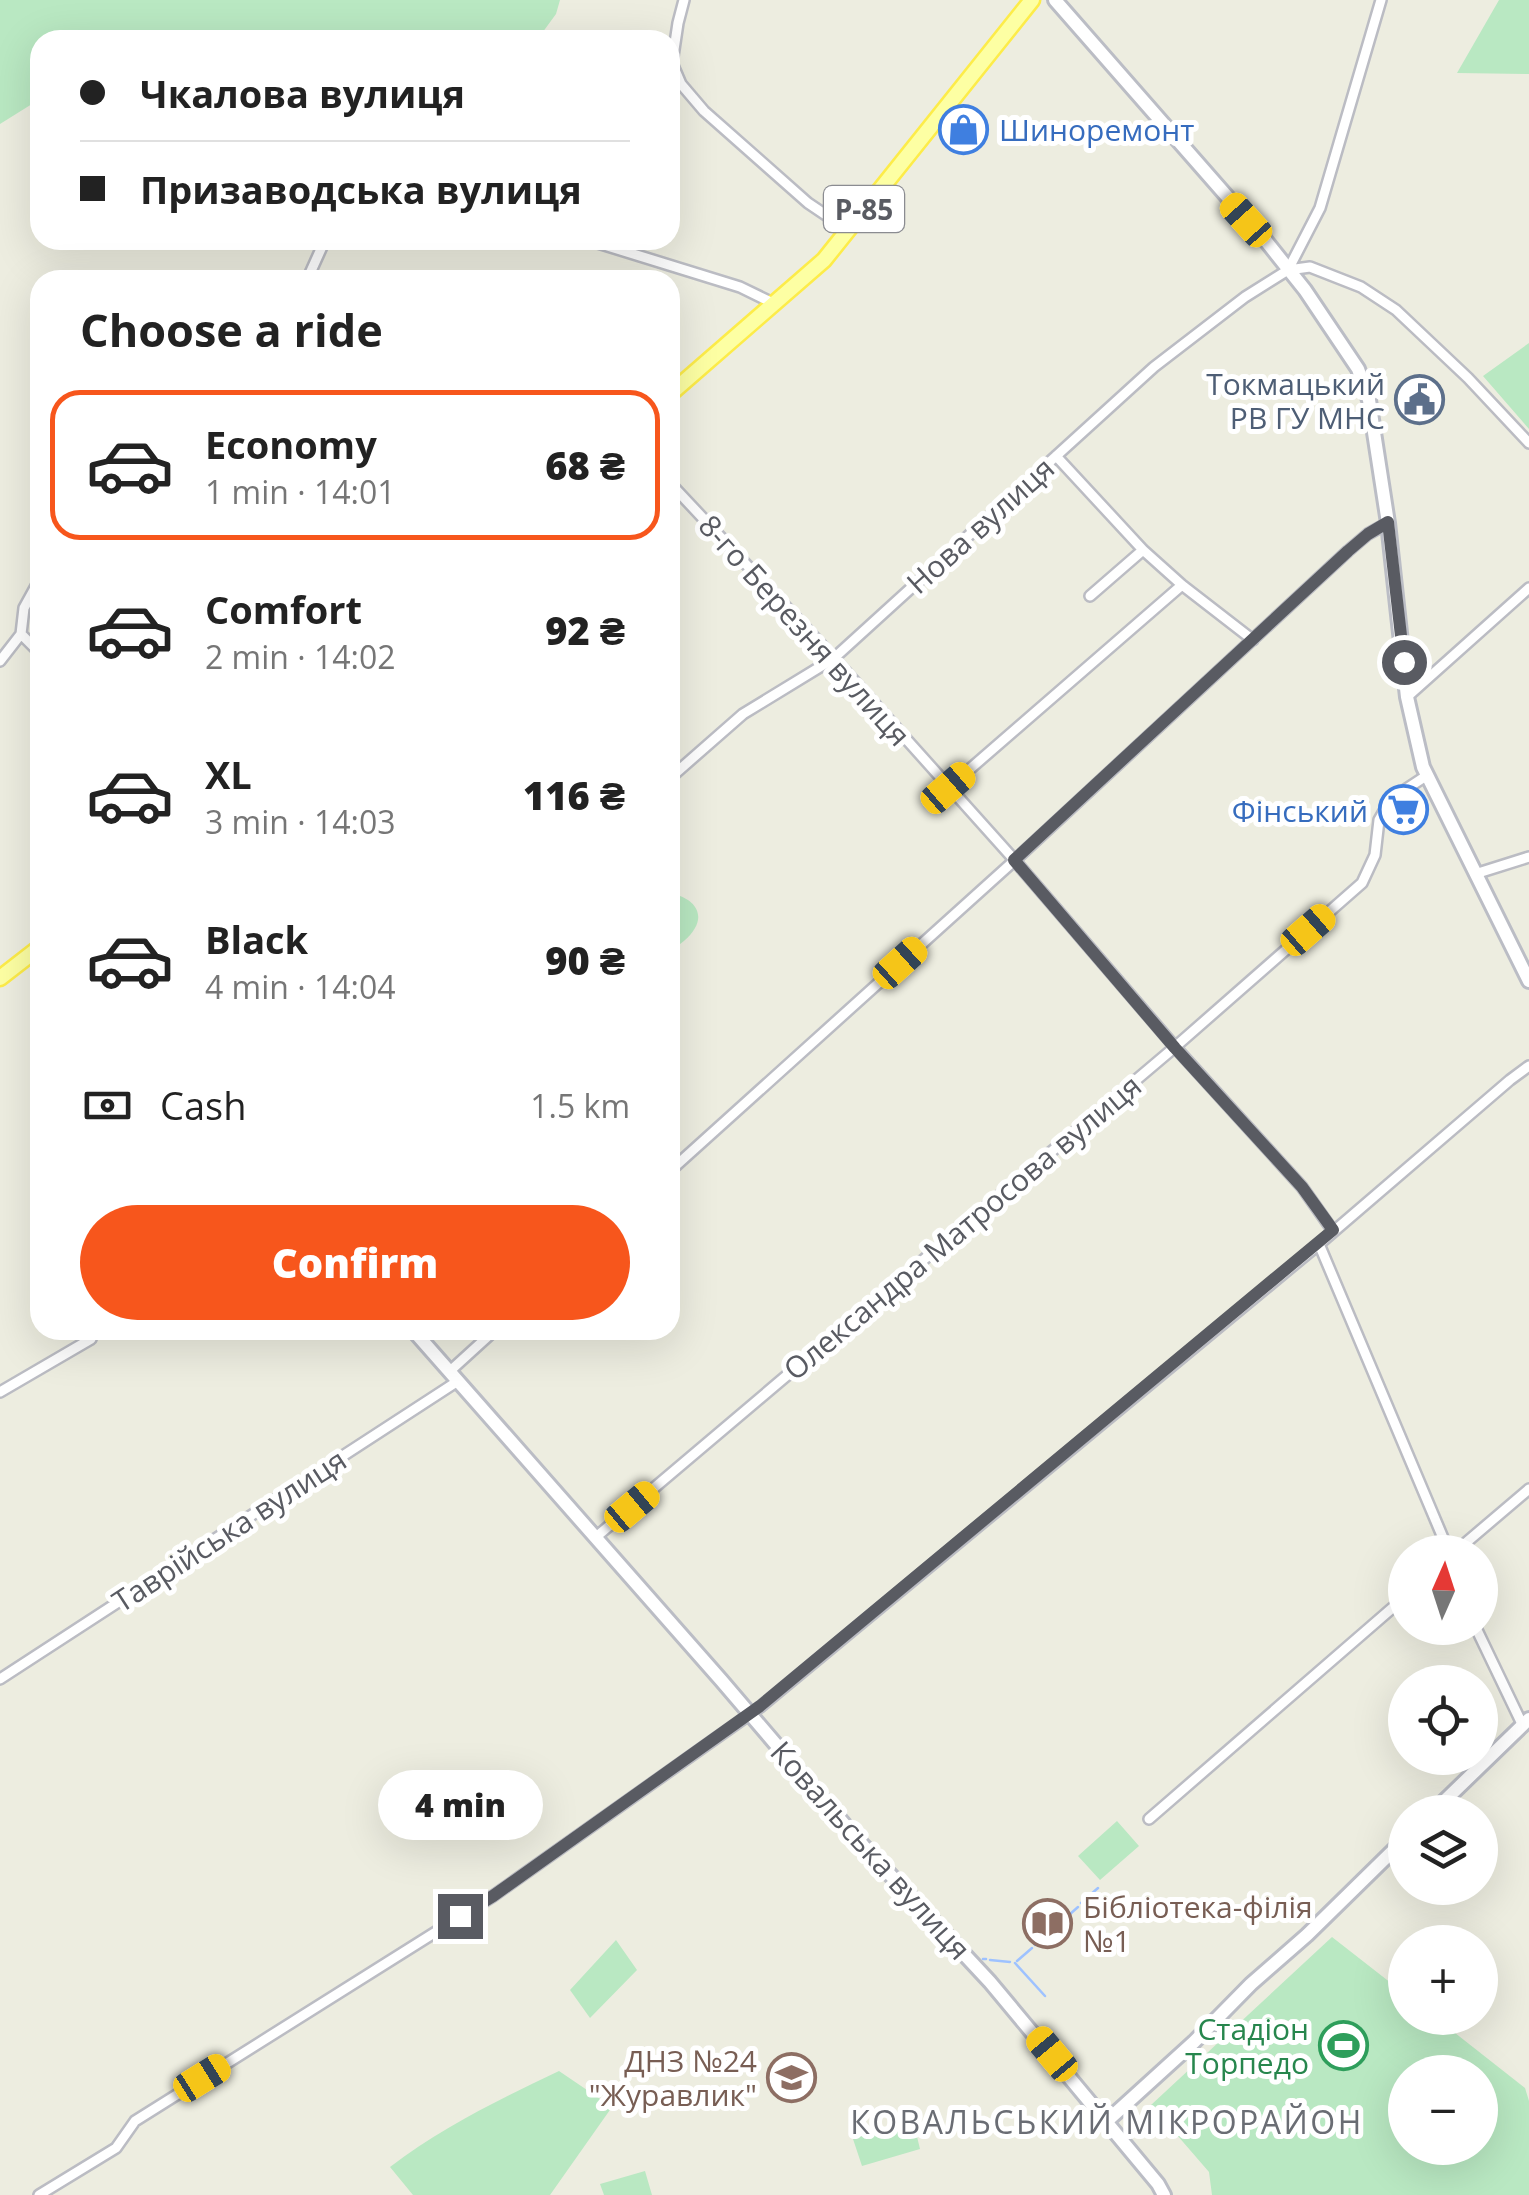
<!DOCTYPE html>
<html lang="en">
<head>
<meta charset="utf-8">
<style>
	:root { --surface:#fff; --page:#f2f2f2; --text:#222; --muted:#767676; --line:#e0e0e0; --accent:#f7561c }
	body { margin:0; font-family:"Open Sans",sans-serif; background:var(--page); color:var(--text); height:100vh; display:flex; flex-direction:column; font-size:38px; white-space:nowrap }
	* { box-sizing:border-box; margin:0 }
	p { font-size:32px; color:var(--muted) }
	.icon { flex:none; width:55px; height:55px; fill:none; stroke:currentColor; stroke-width:2; stroke-linecap:round; stroke-linejoin:round }
	.map { position:relative; flex:1; overflow:hidden }
	.side { position:absolute; left:30px; top:270px; width:650px; height:1070px; display:flex; flex-direction:column; background:var(--surface); border-radius:30px; box-shadow:0 10px 40px #0002 }
	.side>* { flex:none }
	.guide { position:absolute; left:30px; top:30px; width:650px; height:220px; border-radius:30px; box-shadow:0 10px 40px #0002; display:grid; align-content:center; height:220px; padding:0 50px; background:var(--surface) }
	.needle { width:65px; rotate:3deg }
	.fabs { position:absolute; left:1388px; top:1535px; display:grid; gap:20px }
	.fabs a { display:grid; place-items:center; width:110px; height:110px; border-radius:50%; background:var(--surface); box-shadow:0 10px 40px #0002; font-size:50px }
	.end { position:absolute; width:45px; height:45px; margin:-22px; border:12px solid #595b62; background:#fff; box-shadow:0 0 0 5px #fff }
	.from { border-radius:50% }
	.bubble { position:absolute; height:70px; border-radius:35px; background:var(--surface); box-shadow:0 10px 40px #0002; font-size:32px; font-weight:800; line-height:70px; text-align:center }
	.car { position:absolute; width:30px; height:60px; margin:-30px -15px; border-radius:12px; box-shadow:0 0 8px 2px #0007; background:linear-gradient(#f5c518 24%,#345 0 40%,#f5c518 0 76%,#345 0 86%,#f5c518 0) }
	.guide b { display:flex; align-items:center; gap:35px; height:95px; font-size:38px }
	.guide b+b { border-top:2px solid var(--line) }
	.guide i { width:25px; height:25px; background:var(--text) }
	ul { padding:0; list-style:none }
	li { display:flex; align-items:center; gap:30px; height:150px; margin:0 20px 15px; padding:0 30px; border:5px solid transparent; border-radius:30px }
	li div { flex:1 }
	li b { display:block; font-size:38px }
	li em { font-style:normal; font-weight:800 }
	li.on { border-color:var(--accent) }
	li>.icon { width:90px; height:90px; stroke-width:1.5 }
	h2 { padding:0 50px; font-size:45px; line-height:120px }
	.pay { display:flex; align-items:center; gap:25px; height:110px; padding:0 50px; font-size:38px }
	.pay p { margin-inline-start:auto }
	.cta { display:flex; gap:20px; margin-top:auto; padding:20px 50px }
	.cta a { flex:1; height:115px; border-radius:60px; background:var(--accent); color:#fff; font-size:40px; font-weight:800; line-height:115px; text-align:center }
	.map>svg:first-child { display:block }
	.green { fill:#b9e8c2; fill-rule:evenodd }
	.lines { fill:none; stroke-linecap:round; stroke-linejoin:round }
	.stream { stroke:#9ec2ff; stroke-width:2.5 }
	.street-casing { stroke:#bbbcc3; stroke-width:14 }
	.secondary-casing { stroke:#bbbdc5; stroke-width:18 }
	.primary-casing { stroke:#fdec49; stroke-width:19 }
	.street { stroke:#fff; stroke-width:9 }
	.secondary { stroke:#fff; stroke-width:12 }
	.primary { stroke:#fdffa3; stroke-width:14 }
	.route { stroke:#595b62; stroke-width:12 }
	.labels { text-anchor:middle; dominant-baseline:central; stroke-width:10; stroke-linejoin:round; paint-order:stroke }
	.shield { fill:#fff; stroke:#8b8c91; stroke-width:2.5 }
	.shield-label { font-size:28px; font-weight:bold; fill:#595b62 }
	.shop-label { font-size:30px; fill:#366cbe; stroke:#fff; text-anchor:start }
	.service-label { font-size:30px; fill:#4e5e75; stroke:#fff; text-anchor:end }
	.street-label { font-size:30px; fill:#595b62; stroke:#fff }
	.education-label { font-size:30px; fill:#785e54; stroke:#fff; text-anchor:start }
	.leisure-label { font-size:30px; fill:#27864d; stroke:#fff; text-anchor:end }
	.neighbourhood-label { font-size:32px; letter-spacing:2.5px; fill:#6a6d74; stroke:#fff }
</style>
</head>
<body>
<div class="map">
<svg width="1529" height="2195" viewBox="0 0 1529 2195">
	<rect width="100%" height="100%" fill="#edede0"/>
	<!-- green -->
	<path class="green" d="M0,0h560l-4,14 -19,26h-497v59l-40,25z
		M1499,0h30v74l-72,-1z
		M1529,343v86l-46,-53z
		M670,894c17,1 36,15 25,34 -5,10 -17,17 -25,24z
		M1117,1821l22,25 -39,34 -22,-24z
		M1332,1937l73,57v24h31l89,70 4,13v94h-317l-3,-23 -58,-67zM1405,2072h75v76h-75z
		M616,1940l21,30 -47,48 -20,-28z
		M559,2071l53,36 -62,88h-137l-23,-28c52,-40 110,-68 169,-96z
		M913,2120l7,29 -58,17 -9,-27z
		M645,2171l7,24h-48l-4,-11z"/>
	<g class="lines">
		<!-- stream -->
		<path class="stream" d="M1081,1903l17,-15
			M1035,1945l43,-38
			M983,1959h3
			M990,1960l20,2
			M1017,1961l15,-13
			M1015,1963l30,33"/>
		<defs>
			<path id="street" d="M684,0l-6,23 -6,40 9,21 23,27 104,92 40,27
				M588,240l152,47 33,16
				M1288,270l32,-62 61,-208
				M307,280l18,-40
				M1056,456l87,94 39,35 71,55
				M670,483l160,171 180,201 165,192 127,140 31,44
				M1090,596l53,-46
				M21,634l19,19
				M0,661l21,-27 3,-26 16,-29
				M1407,697l122,-109
				M670,778l73,-64 90,-55 321,-292 91,-70 43,-27 22,-3 51,20 35,23 72,68 61,65
				M948,788l234,-203
				M1475,874l54,-17
				M670,1171l345,-311 333,-309 20,-17 20,-11
				M1319,1244l127,301 1,7
				M450,1371l45,-41
				M0,1392l91,-53
				M596,1537l579,-490 187,-164 13,-28 4,-35 12,-21 35,-23
				M1455,1552l74,-63
				M1476,1628l47,98
				M0,1679l458,-298
				M1149,1819l256,-222
				M39,2195l77,-47 19,-27 358,-225 267,-189 559,-463 191,-164 19,-14"/>
			<path id="secondary" d="M1055,0l211,241 39,49 53,79 11,31 19,123 19,174 16,70 106,214
				M413,1330l308,350 134,157 135,145 168,202 6,11
				M1433,1812l96,-93
				M1107,2121l87,-79 57,-58 56,-49 98,-96"/>
			<path id="primary" d="M670,394l154,-134 208,-260
				M0,978l40,-31"/>
		</defs>
		<!-- street casing -->
		<use href="#street" class="street-casing"/>
		<!-- secondary casing -->
		<use href="#secondary" class="secondary-casing"/>
		<!-- primary casing -->
		<use href="#primary" class="primary-casing"/>
		<!-- street -->
		<use href="#street" class="street"/>
		<!-- secondary -->
		<use href="#secondary" class="secondary"/>
		<!-- primary -->
		<use href="#primary" class="primary"/>
	</g>
	<g class="lines">
		<!-- route -->
		<path class="route" d="M460,1916l33,-20 267,-190 573,-476 -31,-43 -127,-139 -161,-188 334,-309 20,-17 20,-12 16,140"/>
	</g>
	<!-- icons -->
	<defs>
		<symbol id="shop-ring" viewBox="-11 -11 22 22"><circle r="9.5" fill="#fff" stroke="#3f7fe0" stroke-width="1.5"/><path d="M-5-2.5h2.3a2.7 3.5 0 0 1 5.4 0H5L5.5 6h-11ZM-1.5-2.5h3a1.5 2.3 0 0 0-3 0Z" fill="#3f7fe0"/></symbol>
		<symbol id="civic-ring" viewBox="-11 -11 22 22"><circle r="9.5" fill="#fff" stroke="#5c6f8a" stroke-width="1.5"/><path d="M-.6-6.5H3V-4.5H.6V-3L4-1V1h2V6H-6V1h2V-1L-.6-3ZM-1.2 2.5V6h2.4V2.5Z" fill="#5c6f8a"/></symbol>
		<symbol id="supermarket-ring" viewBox="-11 -11 22 22"><circle r="9.5" fill="#fff" stroke="#3f7fe0" stroke-width="1.5"/><path d="M-6-5.5h2.5l.6 2H6L4.5 2H-2.5L-4.4-4H-6ZM-1.5 3.2a1.3 1.3 0 1 0 .1 0ZM3 3.2a1.3 1.3 0 1 0 .1 0Z" fill="#3f7fe0"/></symbol>
		<symbol id="library-ring" viewBox="-11 -11 22 22"><circle r="9.5" fill="#fff" stroke="#8d6e63" stroke-width="1.5"/><path d="M-6-4Q-3-5.5-.7-3.5V5Q-3 3-6 4ZM6-4Q3-5.5 .7-3.5V5Q3 3 6 4Z" fill="#8d6e63"/></symbol>
		<symbol id="stadium-ring" viewBox="-11 -11 22 22"><circle r="9.5" fill="#fff" stroke="#2e9e5b" stroke-width="1.5"/><path d="M0-5a6.5 5 0 1 0 0 10a6.5 5 0 1 0 0-10ZM-3.5-1.8h7v3.6h-7Z" fill="#2e9e5b"/></symbol>
		<symbol id="school-ring" viewBox="-11 -11 22 22"><circle r="9.5" fill="#fff" stroke="#8d6e63" stroke-width="1.5"/><path d="M0-5L7-2L0 1L-7-2ZM-4 1L0 2.5L4 1V4Q0 6-4 4Z" fill="#8d6e63"/></symbol>
	</defs>
	<g fill-rule="evenodd">
		<use href="#shop-ring" x="936" y="102" width="55" height="55"/>
		<use href="#civic-ring" x="1392" y="372" width="55" height="55"/>
		<use href="#supermarket-ring" x="1376" y="782" width="55" height="55"/>
		<use href="#library-ring" x="1020" y="1896" width="55" height="55"/>
		<use href="#stadium-ring" x="1316" y="2018" width="55" height="55"/>
		<use href="#school-ring" x="764" y="2050" width="55" height="55"/>
	</g>
	<g class="labels">
		<!-- shield labels -->
		<rect class="shield" x="824" y="186" width="80" height="46" rx="8"/>
		<g class="shield-label">
			<text x="864" y="209">Р-85</text>
		</g>
		<!-- shop labels -->
		<g class="shop-label">
			<text x="999" y="129">Шиноремонт</text>
			<text x="1368" y="810" text-anchor="end">Фінський</text>
		</g>
		<!-- service labels -->
		<g class="service-label">
			<text x="1385" y="383">Токмацький<tspan x="1385" dy="34">РВ ГУ МНС</tspan></text>
		</g>
		<!-- street labels -->
		<g class="street-label">
			<text transform="translate(980 525) rotate(-42)">Нова вулиця</text>
			<text transform="translate(805 630) rotate(48)">8-го Березня вулиця</text>
			<text transform="translate(962 1227) rotate(-40)">Олександра Матросова вулиця</text>
			<text transform="translate(229 1530) rotate(-33)">Таврійська вулиця</text>
			<text transform="translate(871 1850) rotate(48)">Ковальська вулиця</text>
		</g>
		<!-- education labels -->
		<g class="education-label">
			<text x="1083" y="1906">Бібліотека-філія<tspan x="1083" dy="34">№1</tspan></text>
			<text x="757" y="2060" text-anchor="end">ДНЗ №24<tspan x="757" dy="34">"Журавлик"</tspan></text>
		</g>
		<!-- leisure labels -->
		<g class="leisure-label">
			<text x="1309" y="2028">Стадіон<tspan x="1309" dy="34">Торпедо</tspan></text>
		</g>
		<!-- neighbourhood labels -->
		<g class="neighbourhood-label">
			<text x="1107" y="2121">КОВАЛЬСЬКИЙ МІКРОРАЙОН</text>
		</g>
	</g>
</svg>
<div class="fabs">
<a><svg class="needle" viewBox="-14 -14 28 28"><path d="M0-13l5 13h-10z" fill="#e53935"/><path d="M0 13l5-13h-10z" fill="#767676"/></svg></a>
<a><svg class="icon" aria-label="locate" viewBox="0 0 24 24"><circle cx="12" cy="12" r="6"/><path d="M12 2v4M12 18v4M2 12h4M18 12h4"/></svg></a>
<a><svg class="icon" aria-label="layers" viewBox="0 0 24 24"><path d="M12 4l9 5-9 5-9-5zM3 14l9 5 9-5"/></svg></a>
<a>+</a>
<a>−</a>
</div>
<i class="end from" style="left:1404px;top:662px"></i>
<i class="end" style="left:460px;top:1916px"></i>
<div class="bubble" style="left:378px;top:1770px;width:165px">4 min</div>
<i class="car" style="left:1246px;top:220px;rotate:318deg"></i>
<i class="car" style="left:948px;top:788px;rotate:49deg"></i>
<i class="car" style="left:1308px;top:930px;rotate:49deg"></i>
<i class="car" style="left:900px;top:963px;rotate:48deg"></i>
<i class="car" style="left:632px;top:1507px;rotate:50deg"></i>
<i class="car" style="left:1052px;top:2054px;rotate:320deg"></i>
<i class="car" style="left:202px;top:2078px;rotate:58deg"></i>
<div class="guide">
<b><i class="from"></i>Чкалова вулиця</b>
<b><i></i>Призаводська вулиця</b>
</div>
<section class="side">
<h2>Choose a ride</h2>
<ul>
<li class="on"><svg class="icon" aria-label="car" viewBox="0 0 24 24"><path d="M5 17H2v-5l4-1 3-4h7l3 4 3 1v5h-3M9 17h6M6 11h13"/><circle cx="7" cy="17" r="2"/><circle cx="17" cy="17" r="2"/></svg><div><b>Economy</b><p>1 min · 14:01</p></div><em>68 ₴</em></li>
<li><svg class="icon" aria-label="car" viewBox="0 0 24 24"><path d="M5 17H2v-5l4-1 3-4h7l3 4 3 1v5h-3M9 17h6M6 11h13"/><circle cx="7" cy="17" r="2"/><circle cx="17" cy="17" r="2"/></svg><div><b>Comfort</b><p>2 min · 14:02</p></div><em>92 ₴</em></li>
<li><svg class="icon" aria-label="car" viewBox="0 0 24 24"><path d="M5 17H2v-5l4-1 3-4h7l3 4 3 1v5h-3M9 17h6M6 11h13"/><circle cx="7" cy="17" r="2"/><circle cx="17" cy="17" r="2"/></svg><div><b>XL</b><p>3 min · 14:03</p></div><em>116 ₴</em></li>
<li><svg class="icon" aria-label="car" viewBox="0 0 24 24"><path d="M5 17H2v-5l4-1 3-4h7l3 4 3 1v5h-3M9 17h6M6 11h13"/><circle cx="7" cy="17" r="2"/><circle cx="17" cy="17" r="2"/></svg><div><b>Black</b><p>4 min · 14:04</p></div><em>90 ₴</em></li>
</ul>
<div class="pay"><svg class="icon" aria-label="cash" viewBox="0 0 24 24"><path d="M3 7h18v10H3z"/><circle cx="12" cy="12" r="2"/></svg>Cash<p>1.5 km</p></div>
<div class="cta"><a>Confirm</a></div>
</section>
</div>
</body>
</html>
